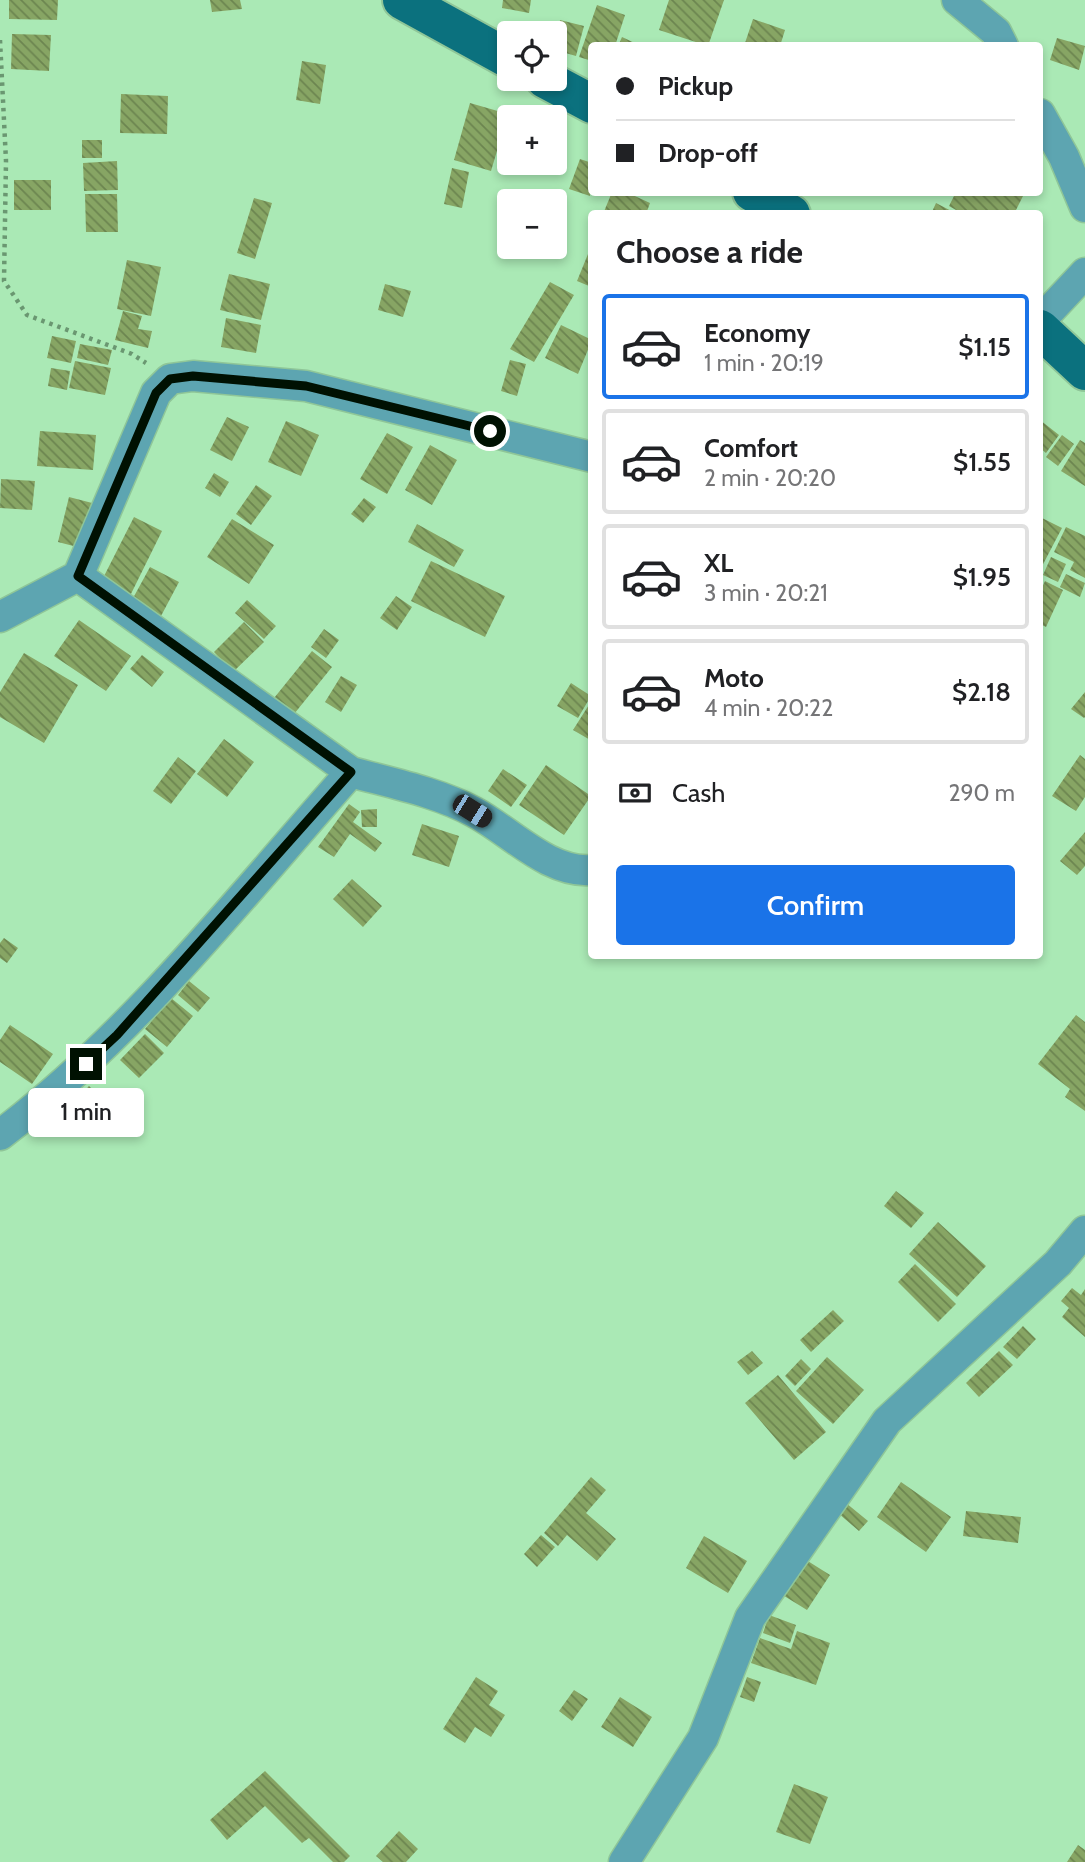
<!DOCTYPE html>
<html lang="en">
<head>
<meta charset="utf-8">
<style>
	:root { --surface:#fff; --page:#f6f6f6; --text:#202124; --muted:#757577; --line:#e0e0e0; --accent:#1a73e8 }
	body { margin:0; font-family:Cabin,sans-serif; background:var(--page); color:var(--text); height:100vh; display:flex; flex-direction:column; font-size:26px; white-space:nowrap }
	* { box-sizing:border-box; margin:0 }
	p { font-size:23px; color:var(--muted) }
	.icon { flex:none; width:38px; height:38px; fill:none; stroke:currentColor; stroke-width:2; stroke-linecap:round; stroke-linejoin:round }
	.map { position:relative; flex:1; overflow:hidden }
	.drawer { position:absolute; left:588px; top:210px; width:455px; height:749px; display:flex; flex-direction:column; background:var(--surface); border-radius:7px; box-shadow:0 4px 10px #0003 }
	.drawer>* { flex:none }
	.hud { position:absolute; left:588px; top:42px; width:455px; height:154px; border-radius:7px; box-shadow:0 4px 10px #0003; display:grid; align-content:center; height:154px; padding:0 28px; background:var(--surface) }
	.buttons { position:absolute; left:497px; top:21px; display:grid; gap:14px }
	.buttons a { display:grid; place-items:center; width:70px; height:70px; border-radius:7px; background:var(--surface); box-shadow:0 4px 10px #0003; font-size:35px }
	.end { position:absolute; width:32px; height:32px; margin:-16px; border:9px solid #001102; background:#fff; box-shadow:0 0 0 4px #fff }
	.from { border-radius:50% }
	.bubble { position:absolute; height:49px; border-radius:7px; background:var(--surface); box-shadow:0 4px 10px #0003; font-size:23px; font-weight:600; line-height:49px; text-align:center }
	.car { position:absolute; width:21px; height:42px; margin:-21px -10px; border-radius:9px; box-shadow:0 0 5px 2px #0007; background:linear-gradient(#222 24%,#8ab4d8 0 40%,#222 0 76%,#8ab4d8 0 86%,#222 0) }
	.hud b { display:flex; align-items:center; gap:24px; height:66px; font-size:26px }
	.hud b+b { border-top:2px solid var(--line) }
	.hud i { width:18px; height:18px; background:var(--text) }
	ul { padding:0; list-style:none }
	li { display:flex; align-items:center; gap:21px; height:105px; margin:0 14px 10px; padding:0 14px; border:4px solid var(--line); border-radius:7px }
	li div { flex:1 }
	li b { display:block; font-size:26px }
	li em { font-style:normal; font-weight:600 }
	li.active { border-color:var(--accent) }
	li>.icon { width:63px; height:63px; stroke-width:1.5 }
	h2 { padding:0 28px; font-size:32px; line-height:84px }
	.pay { display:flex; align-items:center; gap:18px; height:77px; padding:0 28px; font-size:26px }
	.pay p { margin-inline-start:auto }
	.action { display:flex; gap:14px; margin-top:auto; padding:14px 28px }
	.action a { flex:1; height:80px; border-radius:7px; background:var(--accent); color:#fff; font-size:28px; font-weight:600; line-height:80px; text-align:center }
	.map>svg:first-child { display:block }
	.building { fill:url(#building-back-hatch) }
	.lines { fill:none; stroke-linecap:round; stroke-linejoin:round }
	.minor-casing { stroke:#8fc698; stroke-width:33 }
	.major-casing { stroke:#8fc698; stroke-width:42 }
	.path { stroke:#6a9771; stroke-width:4.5; stroke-dasharray:3.5 5; stroke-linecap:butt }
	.minor { stroke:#5da5b1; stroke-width:30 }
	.major { stroke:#0b717e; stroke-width:38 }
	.route { stroke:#001102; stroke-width:9 }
</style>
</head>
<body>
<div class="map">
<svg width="1085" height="1862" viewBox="0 0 1085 1862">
	<defs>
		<pattern id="building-back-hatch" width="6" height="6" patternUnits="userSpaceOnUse" patternTransform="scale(1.75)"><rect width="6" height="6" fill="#87a564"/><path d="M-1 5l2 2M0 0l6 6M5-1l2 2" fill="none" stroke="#6c8550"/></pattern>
	</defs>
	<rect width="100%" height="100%" fill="#aae9b5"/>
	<!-- building -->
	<path class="building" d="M9,0h49l-1,20 -48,-1z
		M210,0h30l2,9 -30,3z
		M503,0h28l-2,13 -27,-5z
		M669,0h55l-16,46 -49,-16z
		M597,5l28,10 -10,31h-23v15l-13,-4z
		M753,19l32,11 -5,16h-36z
		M560,20l24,6 -8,30 -21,-6z
		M12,34l39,1 -2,36 -38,-2z
		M622,37l19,9h-23z
		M1057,38l28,8 -6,24 -29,-10z
		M302,61l24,4 -6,39 -24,-4z
		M121,94l47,2 -1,38 -47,-1z
		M470,103l38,11 -17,57 -37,-11z
		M82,140h20v18h-20z
		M580,159l12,4 -2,33 -21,-7z
		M117,161l1,29 -34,1 -1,-28z
		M452,168l17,4 -7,36 -18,-4z
		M14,180h37v30h-37z
		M612,192h14l24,11 -4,11h-43z
		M956,192h69l-11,22h-51l-14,-8z
		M85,194h32l1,38h-32z
		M254,198l18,5 -17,56 -18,-6z
		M936,203l21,11h-26z
		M588,254l4,2 -3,30 -12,-5z
		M127,260l34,7 -10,49 -34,-7z
		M229,274l41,10 -9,36 -41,-10z
		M550,282l24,13 -40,67 -24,-13z
		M385,284l26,7 -8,26 -25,-7z
		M123,311l19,5 -4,13 14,2 -4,17 -33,-8z
		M226,318l35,7 -5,28 -35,-6z
		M561,325l31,15 -14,34 -33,-16z
		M52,336l24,5 -5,22 -24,-5z
		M80,344l32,6 -4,15 -31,-7z
		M510,360l16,4 -9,32 -16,-5z
		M75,361l36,7 -6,27 -36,-7z
		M51,368l19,3 -3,19 -19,-4z
		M227,417l22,10 -17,34 -22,-11z
		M1040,420l19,15 -13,18 -6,-5z
		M286,421l33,14 -18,41 -33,-14z
		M40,431l56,4 -3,35 -56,-4z
		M387,433l26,14 -26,47 -27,-15z
		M1062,435l12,9 -16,22 -12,-9z
		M1080,440l5,3v43l-24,-15z
		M430,445l27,15 -25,45 -27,-15z
		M214,473l15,9 -9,15 -15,-9z
		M1,479l34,2 -3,29 -32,-2z
		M256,485l16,11 -21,29 -15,-11z
		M69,497l27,7 -11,45 -27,-7z
		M364,498l12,9 -13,16 -12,-9z
		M134,517l28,14 -34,69 -29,-14z
		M1040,517l22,11 -22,42z
		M232,519l42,26 -25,39 -42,-27z
		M417,524l47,26 -10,17 -46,-25z
		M1066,527l19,9v42l-15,-8 4,-8 -20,-10z
		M1051,557l15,7 -8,18 -15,-7z
		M431,561l74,35 -20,41 -74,-36z
		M150,567l29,15 -18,34 -29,-16z
		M1066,574l19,9 -5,14 -20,-10z
		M1045,581l18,9 -17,37 -6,-3v-32z
		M396,596l16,11 -15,23 -17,-12z
		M247,600l29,26 -12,13 -29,-26z
		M79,620l52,36 -25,35 -52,-35z
		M244,622l20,20 -31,30 -19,-20z
		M324,629l15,11 -13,18 -15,-11z
		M312,651l20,16 -46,57 -20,-16z
		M24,653l54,32 -34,58 -44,-26v-25z
		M142,655l22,17 -12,15 -22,-18z
		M341,676l16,9 -16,27 -16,-10z
		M571,683l20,13 -13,22 -21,-12z
		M1085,692v25l-1,1 -13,-9z
		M592,700v41l-19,-11z
		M224,739l30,23 -27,35 -30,-23z
		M1080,755l5,4v38l-9,14 -24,-15z
		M178,757l18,14 -25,33 -18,-13z
		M546,765l45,31 -27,39 -45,-30z
		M503,769l24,16 -16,22 -23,-16z
		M349,804l11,8 -7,10 29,21 -7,9 -25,-18 -16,23 -16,-10z
		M377,809v18h-15l-1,-17z
		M422,824l37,12 -10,31 -37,-12z
		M1085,832v34l-8,9 -17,-14z
		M352,879l30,27 -19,21 -30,-28z
		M4,938l14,10 -11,15 -7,-5v-15z
		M189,981l21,17 -12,14 -20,-17z
		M171,998l22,18 -26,31 -22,-18z
		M1076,1015l9,7v89l-20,-14 5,-8 -32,-25z
		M10,1025l43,29 -21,30 -32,-22v-22z
		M145,1034l19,19 -25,25 -19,-18z
		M89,1086l17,17 -20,20 -17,-16z
		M896,1191l28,22 -13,15 -27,-22z
		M938,1222l48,44 -29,31 -48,-43z
		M915,1264l41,40 -18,18 -40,-40z
		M1072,1288l9,7 4,-6v48l-23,-20 7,-9 -8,-7z
		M833,1310l11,11 -33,31 -11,-12z
		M1023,1326l13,13 -19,20 -14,-12z
		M752,1351l11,12 -15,12 -11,-13z
		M999,1351l14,14 -34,32 -13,-14z
		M827,1357l37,33 -31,34 -37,-33z
		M801,1359l10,10 -16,17 -10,-10z
		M778,1375l48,57 -32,28 -49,-57z
		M591,1477l15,13 -20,23 30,26 -19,22 -30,-26 -9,11 -14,-13z
		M901,1482l50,35 -25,35 -49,-35z
		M846,1503l22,18 -9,10 -21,-18z
		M966,1511l55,6 -3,26 -55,-7z
		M541,1535l14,12 -18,20 -13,-13z
		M704,1536l43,25 -19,32 -42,-25z
		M803,1558l27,17 -23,35 -26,-16z
		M769,1615l27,10 -6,18 -27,-10z
		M797,1631l33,12 -14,42 -65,-22 9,-25 31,11z
		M476,1677l22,14 -9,14 16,10 -14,22 -16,-10 -10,16 -22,-14z
		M747,1677l14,5 -7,20 -14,-5z
		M574,1690l14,9 -16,22 -13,-10z
		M620,1697l32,20 -19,30 -32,-20z
		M265,1771l85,85 -6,6h-11l-24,-24 -7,5 -37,-37 -38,34 -17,-20z
		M794,1784l34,13 -18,47 -34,-12z
		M399,1831l19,18 -12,13h-23l-7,-6z
		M1078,1845l7,5v12h-18z"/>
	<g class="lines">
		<defs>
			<path id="minor" d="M957,0l39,32 7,14
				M1040,114l24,43 21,50
				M1040,321l45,-48
				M0,617l78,-41 78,-183 14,-14 23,-3 113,10 286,71
				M351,772c40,11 86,20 123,40 36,19 75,62 118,58
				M0,1135c135,-102 240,-238 351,-363l-273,-196
				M624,1862l79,-124 47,-120 137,-197 171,-158 27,-32"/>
			<path id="major" d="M402,0l107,59
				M545,79l47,25
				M752,192l39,22
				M1040,329l45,42"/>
		</defs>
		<!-- minor casing -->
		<use href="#minor" class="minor-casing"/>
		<!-- major casing -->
		<use href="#major" class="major-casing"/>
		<!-- path -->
		<path class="path" d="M0,40l6,121 -2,120 23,34 105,39 14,9"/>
		<!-- minor -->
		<use href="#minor" class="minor"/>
		<!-- major -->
		<use href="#major" class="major"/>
	</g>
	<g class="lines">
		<!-- route -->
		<path class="route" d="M86,1064l31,-29 234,-263 -273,-196 78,-183 14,-14 23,-3 113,10 184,45"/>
	</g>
</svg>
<div class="buttons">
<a><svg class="icon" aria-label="locate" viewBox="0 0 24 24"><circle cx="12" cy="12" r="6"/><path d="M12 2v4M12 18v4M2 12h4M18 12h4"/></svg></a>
<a>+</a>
<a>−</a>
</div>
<i class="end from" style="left:490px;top:431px"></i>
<i class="end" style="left:86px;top:1064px"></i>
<div class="bubble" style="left:28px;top:1088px;width:116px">1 min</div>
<i class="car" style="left:472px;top:811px;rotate:122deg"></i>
<div class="hud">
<b><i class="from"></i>Pickup</b>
<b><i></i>Drop-off</b>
</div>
<section class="drawer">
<h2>Choose a ride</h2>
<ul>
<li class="active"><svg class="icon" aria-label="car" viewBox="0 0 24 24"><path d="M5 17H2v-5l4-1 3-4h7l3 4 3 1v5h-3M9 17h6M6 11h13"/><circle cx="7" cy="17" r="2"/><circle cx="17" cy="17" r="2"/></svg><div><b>Economy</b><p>1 min · 20:19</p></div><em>$1.15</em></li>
<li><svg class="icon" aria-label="car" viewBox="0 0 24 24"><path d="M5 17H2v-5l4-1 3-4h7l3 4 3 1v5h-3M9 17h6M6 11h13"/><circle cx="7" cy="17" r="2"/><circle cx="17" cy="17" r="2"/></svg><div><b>Comfort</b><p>2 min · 20:20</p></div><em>$1.55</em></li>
<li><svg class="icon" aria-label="car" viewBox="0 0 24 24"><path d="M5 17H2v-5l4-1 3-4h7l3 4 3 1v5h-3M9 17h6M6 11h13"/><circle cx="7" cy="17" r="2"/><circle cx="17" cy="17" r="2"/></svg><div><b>XL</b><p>3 min · 20:21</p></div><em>$1.95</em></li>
<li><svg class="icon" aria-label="car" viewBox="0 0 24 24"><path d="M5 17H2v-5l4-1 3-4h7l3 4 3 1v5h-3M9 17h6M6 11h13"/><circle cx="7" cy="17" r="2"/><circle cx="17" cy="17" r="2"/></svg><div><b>Moto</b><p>4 min · 20:22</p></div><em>$2.18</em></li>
</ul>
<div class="pay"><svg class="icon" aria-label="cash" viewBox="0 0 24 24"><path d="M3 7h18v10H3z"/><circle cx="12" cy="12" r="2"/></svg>Cash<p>290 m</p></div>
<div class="action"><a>Confirm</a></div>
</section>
</div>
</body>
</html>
